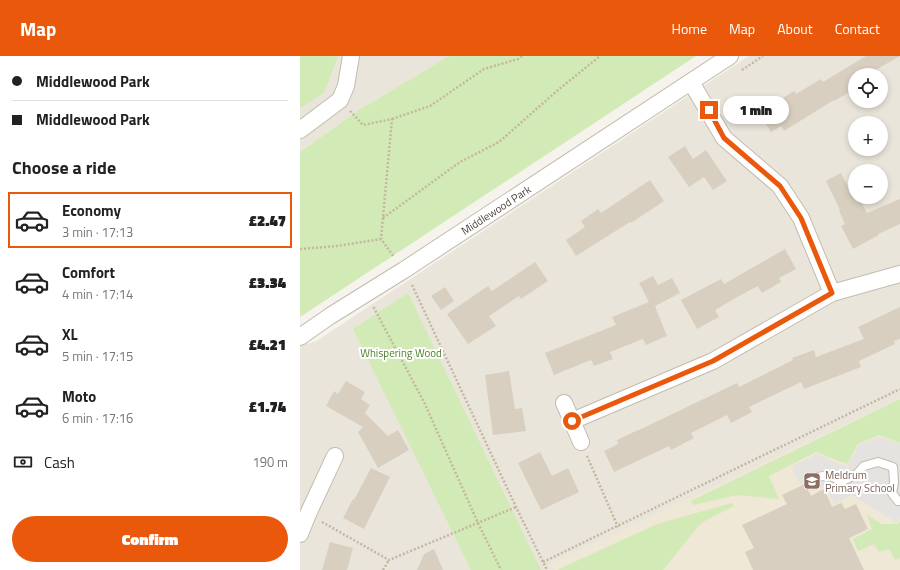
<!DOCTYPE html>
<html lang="en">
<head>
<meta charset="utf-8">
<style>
	:root { --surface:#fff; --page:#f2f2f2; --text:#222; --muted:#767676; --line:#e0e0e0; --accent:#ea580c }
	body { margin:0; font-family:"Titillium Web",sans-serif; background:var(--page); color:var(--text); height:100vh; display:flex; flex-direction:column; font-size:15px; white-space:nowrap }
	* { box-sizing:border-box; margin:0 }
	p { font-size:13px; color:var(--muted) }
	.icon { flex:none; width:22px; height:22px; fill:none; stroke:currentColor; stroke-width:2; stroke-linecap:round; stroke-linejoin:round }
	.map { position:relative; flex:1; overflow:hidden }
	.sheet { display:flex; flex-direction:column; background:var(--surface); width:300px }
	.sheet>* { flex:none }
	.guide { display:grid; align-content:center; height:88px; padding:0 12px; background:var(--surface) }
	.controls { position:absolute; left:548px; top:12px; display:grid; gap:8px }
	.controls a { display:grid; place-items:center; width:40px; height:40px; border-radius:50%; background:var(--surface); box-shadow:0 2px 6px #0003; font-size:20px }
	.end { position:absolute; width:18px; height:18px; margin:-9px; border:5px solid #ea580c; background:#fff; box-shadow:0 0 0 2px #fff }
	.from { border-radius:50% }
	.bubble { position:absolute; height:28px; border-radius:14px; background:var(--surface); box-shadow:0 2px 6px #0003; font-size:13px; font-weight:800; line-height:28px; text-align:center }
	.guide b { display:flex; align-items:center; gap:14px; height:38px; font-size:15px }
	.guide b+b { border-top:1px solid var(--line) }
	.guide i { width:10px; height:10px; background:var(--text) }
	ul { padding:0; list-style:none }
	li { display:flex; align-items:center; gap:12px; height:56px; margin:0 8px 6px; padding:0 4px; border:2px solid transparent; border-radius:0px }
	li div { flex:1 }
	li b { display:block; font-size:15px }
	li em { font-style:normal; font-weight:800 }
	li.on { border-color:var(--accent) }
	li>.icon { width:36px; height:36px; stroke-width:1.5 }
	h2 { padding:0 12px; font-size:18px; line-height:48px }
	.pay { display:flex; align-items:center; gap:10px; height:44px; padding:0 12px; font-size:15px }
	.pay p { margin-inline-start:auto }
	.cta { display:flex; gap:8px; margin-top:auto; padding:8px 12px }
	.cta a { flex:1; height:46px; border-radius:24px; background:var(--accent); color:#fff; font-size:16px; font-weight:800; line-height:46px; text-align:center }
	header { display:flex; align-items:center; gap:24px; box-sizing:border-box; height:56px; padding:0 20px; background:var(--accent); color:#fff }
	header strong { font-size:19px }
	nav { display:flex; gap:22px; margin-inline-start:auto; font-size:14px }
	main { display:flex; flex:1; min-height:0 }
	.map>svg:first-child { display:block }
	.residential { fill:#eae5da; fill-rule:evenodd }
	.education { fill:#efe8d6 }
	.green { fill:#d2eab5 }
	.parking { fill:#e5e3e0 }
	.building { fill:#d8cfc1 }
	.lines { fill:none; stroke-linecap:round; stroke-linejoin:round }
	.lane-casing { stroke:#c2bbae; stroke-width:10 }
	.street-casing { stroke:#c2bbae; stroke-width:18 }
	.path { stroke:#c4b79f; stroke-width:2.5; stroke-dasharray:2 2; stroke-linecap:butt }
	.lane { stroke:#fff; stroke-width:8 }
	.street { stroke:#fff; stroke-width:16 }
	.route { stroke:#ea580c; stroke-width:5 }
	.labels { text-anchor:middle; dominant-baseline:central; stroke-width:4; stroke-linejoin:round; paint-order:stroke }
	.street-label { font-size:11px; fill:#4b4439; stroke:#fff }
	.park-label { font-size:11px; fill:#4a7f2a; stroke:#fff }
	.education-label { font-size:11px; fill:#785e54; stroke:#fff; text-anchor:start }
</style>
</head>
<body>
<header>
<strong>Map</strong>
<nav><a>Home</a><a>Map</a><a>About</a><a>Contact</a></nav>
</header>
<main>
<section class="sheet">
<div class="guide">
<b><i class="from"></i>Middlewood Park</b>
<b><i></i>Middlewood Park</b>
</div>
<h2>Choose a ride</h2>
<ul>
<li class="on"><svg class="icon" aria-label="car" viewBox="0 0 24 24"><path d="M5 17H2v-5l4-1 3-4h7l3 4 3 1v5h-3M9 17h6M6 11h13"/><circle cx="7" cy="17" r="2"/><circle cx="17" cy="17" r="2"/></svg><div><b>Economy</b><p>3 min · 17:13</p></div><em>£2.47</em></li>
<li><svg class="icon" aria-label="car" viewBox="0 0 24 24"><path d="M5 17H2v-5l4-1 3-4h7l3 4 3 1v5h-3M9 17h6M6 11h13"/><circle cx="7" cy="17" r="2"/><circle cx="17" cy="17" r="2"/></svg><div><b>Comfort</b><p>4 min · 17:14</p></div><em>£3.34</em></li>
<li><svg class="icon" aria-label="car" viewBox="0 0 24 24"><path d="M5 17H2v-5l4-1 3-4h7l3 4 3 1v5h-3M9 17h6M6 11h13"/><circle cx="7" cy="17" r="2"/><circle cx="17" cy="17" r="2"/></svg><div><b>XL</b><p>5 min · 17:15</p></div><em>£4.21</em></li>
<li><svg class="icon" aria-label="car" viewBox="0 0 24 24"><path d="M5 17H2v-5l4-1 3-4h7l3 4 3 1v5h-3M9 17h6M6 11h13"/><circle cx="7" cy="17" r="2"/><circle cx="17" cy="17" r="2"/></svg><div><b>Moto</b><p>6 min · 17:16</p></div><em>£1.74</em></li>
</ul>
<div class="pay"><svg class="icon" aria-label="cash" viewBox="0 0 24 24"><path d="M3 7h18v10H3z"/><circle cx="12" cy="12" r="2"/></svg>Cash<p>190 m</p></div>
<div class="cta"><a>Confirm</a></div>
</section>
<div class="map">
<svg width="600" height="514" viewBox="0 0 600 514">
	<rect width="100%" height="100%" fill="#f6f3ec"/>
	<!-- residential -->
	<path class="residential" d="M0,0h149l-90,54 -59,42z
		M449,0h151v514h-600v-225l15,-3zM555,19h26v26h-26zM555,67h26v26h-26zM555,115h26v26h-26z"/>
	<!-- education -->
	<path class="education" d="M600,342v172h-348l-3,-5z"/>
	<!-- green -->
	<path class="green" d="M0,0h38l-14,37 -24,15z
		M149,0h247l-396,261v-165l59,-42z
		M108,237l133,277h-70l-118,-241z
		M600,343v44l-21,-8 -21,9 -11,20 -31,-12 -47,24 10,23 -42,-4 -44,10 -2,-4z
		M432,447l2,3 -33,17 -38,47h-106l100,-46z
		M567,459l15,9h16l2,-3v37l-5,2 -6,-11 -10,3 -5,-8 -16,7 -5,-12 19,-10z"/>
	<!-- parking -->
	<path class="parking" d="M579,381l21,7v74l-3,5 -45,-28 -17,9 -10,-18 -11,5 -6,-10 -8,3 -8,-18 25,-12 30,13 12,-22z"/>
	<!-- building -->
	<path class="building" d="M566,0h34l-33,19h-12v14l-21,12v-1l-50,31 -3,-5 -10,6 -10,-16 20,-13 -1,-3 14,-9 2,3 25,-15 2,3z
		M385,90l8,13 13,-9 21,31 -14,9 -9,-13 -15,10 -21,-30z
		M541,117l15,29 4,-2 7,13 33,-14v25l-22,10 1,1 -26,14 -12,-23 4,-2 -6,-13 1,-1 -14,-29z
		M350,124l14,21 -33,22 -1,-1 -54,34 -10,-16 19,-13 -4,-6 17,-12 3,4z
		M485,193l11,20 -17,9 2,4 -19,11 -4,-7 -19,10 -24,14 4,7 -22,12 -16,-29 40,-21 3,5z
		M235,206l13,19 -27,18 -2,-3 -30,20 7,10 -28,18 -21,-30 41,-28 4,5z
		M353,220l5,9 14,-7 8,15 -25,13 12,30 -21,9 -3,-6 -33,13 3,7 -19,7 -3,-6 -37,15 -9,-22 71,-28 -4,-8 37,-15 -10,-19z
		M145,231l9,14 -13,9 -10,-14z
		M600,251v32l-6,2 1,3 -36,17 2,6 -57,22 -3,-7 -52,25 3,5 -21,11 -4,-8 -36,18 3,5 -23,12 -2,-4 -55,26 -10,-21 14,-7 -1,-4 21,-10h1l98,-47 2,4 54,-27 -1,-2 22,-8 2,7 48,-18 -6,-12z
		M209,315l6,38 7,-1 4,23 -33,4 -8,-60z
		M46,325l19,11 -4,7 9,6 -5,8 23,23 10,-6 11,20 -31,18 -20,-36 5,-5 -37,-21 8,-15 4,3z
		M240,396l12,24 16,-8 11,24 -38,18 -23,-47z
		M71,412l19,9 -26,52 -21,-11 10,-19 1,1z
		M505,428l6,12 13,-7 8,18 9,-4 4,6 11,-5 12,25 -19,9 15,32h-111l-8,-18 9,-4 -12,-23 45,-21 -5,-9z
		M30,486l23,6 -6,22h-25z
		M134,493l9,21h-26l7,-16z"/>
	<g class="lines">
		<defs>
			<path id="lane" d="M514,422l13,-3 16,6 14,-7 7,-8 14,-4 15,5 1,15 -2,11 6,8h2"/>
			<path id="street" d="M391,26l33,56 56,48 21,32 31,75
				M0,74l40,-30 6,-14 5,-30
				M0,281l30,-21 74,-46 326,-214
				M264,347l8,18 141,-60 119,-68 68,-19
				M272,365l9,21
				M0,478l8,-20 27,-58"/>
		</defs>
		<!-- lane casing -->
		<use href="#lane" class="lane-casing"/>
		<!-- street casing -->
		<use href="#street" class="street-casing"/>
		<!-- path -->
		<path class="path" d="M442,14l21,-14
			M50,55l13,14 29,-6 -11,120 13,18
			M92,63l38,-13 54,-37 34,-10 4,-3
			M83,162l77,-56 39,-20 59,-52 42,-34
			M0,193l37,-3 44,-7
			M112,229l104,222 31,63
			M75,252h-1l50,94 54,121 23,47
			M287,400l31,71
			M22,466l67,38 127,-53
			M243,506l357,-173
			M83,514l6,-10"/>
		<!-- lane -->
		<use href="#lane" class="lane"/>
		<!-- street -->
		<use href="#street" class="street"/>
	</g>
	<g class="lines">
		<!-- route -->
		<path class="route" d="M272,365l141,-60 119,-68 -31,-75 -21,-32 -56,-48 -15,-28"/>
	</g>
	<!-- icons -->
	<defs>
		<symbol id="school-square" viewBox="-11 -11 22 22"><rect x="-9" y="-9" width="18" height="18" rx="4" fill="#8d6e63" stroke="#fff"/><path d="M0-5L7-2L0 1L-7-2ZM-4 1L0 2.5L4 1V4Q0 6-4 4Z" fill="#fff"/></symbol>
	</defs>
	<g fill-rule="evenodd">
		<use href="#school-square" x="502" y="415" width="20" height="20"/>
	</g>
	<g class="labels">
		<!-- street labels -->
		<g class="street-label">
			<text transform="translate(196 154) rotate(-33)">Middlewood Park</text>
		</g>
		<!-- park labels -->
		<g class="park-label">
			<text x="101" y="297">Whispering Wood</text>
		</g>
		<!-- education labels -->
		<g class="education-label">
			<text x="525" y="419">Meldrum<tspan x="525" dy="13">Primary School</tspan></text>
		</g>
	</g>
</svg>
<div class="controls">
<a><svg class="icon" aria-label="locate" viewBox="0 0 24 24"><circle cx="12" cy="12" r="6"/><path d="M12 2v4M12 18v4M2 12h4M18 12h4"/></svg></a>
<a>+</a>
<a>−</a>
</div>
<i class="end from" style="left:272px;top:365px"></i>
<i class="end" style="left:409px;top:54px"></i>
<div class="bubble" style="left:423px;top:40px;width:66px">1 min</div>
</div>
</main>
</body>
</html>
